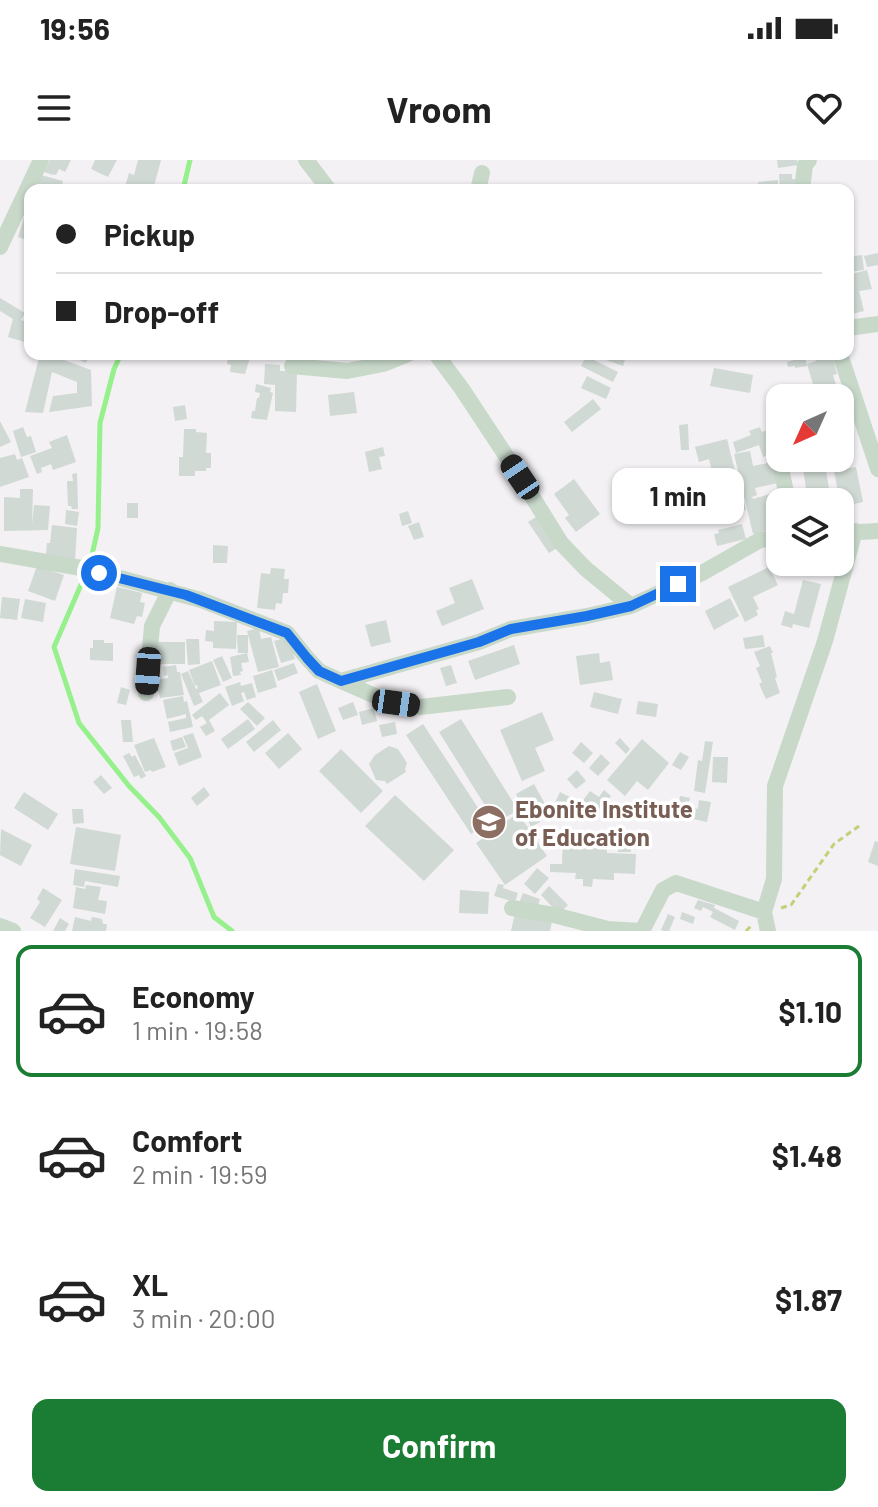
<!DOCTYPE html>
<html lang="en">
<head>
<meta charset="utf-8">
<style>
	:root { --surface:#fff; --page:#f6f6f6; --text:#222; --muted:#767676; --line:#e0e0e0; --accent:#1b7d34 }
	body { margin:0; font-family:Barlow,sans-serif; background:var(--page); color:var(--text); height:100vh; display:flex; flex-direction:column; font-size:30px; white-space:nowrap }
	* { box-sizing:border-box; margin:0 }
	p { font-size:26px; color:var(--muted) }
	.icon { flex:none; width:44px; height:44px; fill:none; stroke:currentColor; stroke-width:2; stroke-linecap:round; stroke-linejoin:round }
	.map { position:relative; height:771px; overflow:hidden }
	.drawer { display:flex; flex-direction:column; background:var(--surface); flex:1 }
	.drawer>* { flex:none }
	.hud { position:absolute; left:24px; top:24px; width:830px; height:176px; border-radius:16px; box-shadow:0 2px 6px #0004; display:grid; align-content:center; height:176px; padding:0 32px; background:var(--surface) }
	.needle { width:52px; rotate:225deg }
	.tools { position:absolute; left:766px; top:224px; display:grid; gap:16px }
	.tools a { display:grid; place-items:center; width:88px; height:88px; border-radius:16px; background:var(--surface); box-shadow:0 2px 6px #0004; font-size:40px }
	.end { position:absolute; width:36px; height:36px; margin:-18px; border:10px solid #1a73e8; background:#fff; box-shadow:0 0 0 4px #fff }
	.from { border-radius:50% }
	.bubble { position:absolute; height:56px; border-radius:16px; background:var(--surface); box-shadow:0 2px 6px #0004; font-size:26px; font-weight:700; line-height:56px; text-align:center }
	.car { position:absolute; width:24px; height:48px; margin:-24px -12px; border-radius:10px; box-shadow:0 0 6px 2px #0007; background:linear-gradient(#222 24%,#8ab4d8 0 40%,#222 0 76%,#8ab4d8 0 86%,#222 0) }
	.hud b { display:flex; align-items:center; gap:28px; height:76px; font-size:30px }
	.hud b+b { border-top:2px solid var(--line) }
	.hud i { width:20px; height:20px; background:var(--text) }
	ul { padding:14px 0 0; list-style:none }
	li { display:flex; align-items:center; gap:24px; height:132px; margin:0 16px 12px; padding:0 16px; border:4px solid transparent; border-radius:16px }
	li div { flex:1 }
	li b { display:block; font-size:30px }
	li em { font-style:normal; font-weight:700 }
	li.selected { border-color:var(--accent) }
	li>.icon { width:72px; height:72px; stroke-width:1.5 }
	.primary-button { display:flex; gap:16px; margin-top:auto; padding:16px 32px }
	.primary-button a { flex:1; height:92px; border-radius:16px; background:var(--accent); color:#fff; font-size:32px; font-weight:700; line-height:92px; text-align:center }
	.status { display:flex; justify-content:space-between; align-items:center; height:56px; padding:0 40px; background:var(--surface); direction:ltr }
	.status svg { height:22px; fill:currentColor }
	header { display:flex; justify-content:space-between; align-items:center; height:104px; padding:0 32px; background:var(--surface); font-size:36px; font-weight:700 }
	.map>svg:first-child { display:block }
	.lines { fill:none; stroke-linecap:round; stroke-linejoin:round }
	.stream { stroke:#96f08b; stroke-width:5 }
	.building { fill:#d0d9d3 }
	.path { stroke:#c0d176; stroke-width:3; stroke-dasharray:6 4; stroke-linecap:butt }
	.minor { stroke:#c8d9ca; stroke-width:16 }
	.route { stroke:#1a73e8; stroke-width:10 }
	.labels { text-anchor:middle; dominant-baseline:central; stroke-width:7; stroke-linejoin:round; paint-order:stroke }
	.education-label { font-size:24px; font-weight:bold; fill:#785e54; stroke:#fff; text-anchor:start }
</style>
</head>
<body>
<div class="status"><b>19:56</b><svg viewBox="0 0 49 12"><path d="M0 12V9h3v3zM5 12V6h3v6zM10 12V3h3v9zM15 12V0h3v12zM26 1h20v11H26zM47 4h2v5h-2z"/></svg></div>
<header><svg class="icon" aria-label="menu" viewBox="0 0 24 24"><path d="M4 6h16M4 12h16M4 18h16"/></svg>Vroom<svg class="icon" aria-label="heart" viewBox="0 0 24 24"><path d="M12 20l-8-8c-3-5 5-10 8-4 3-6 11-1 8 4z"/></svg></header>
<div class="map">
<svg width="878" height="771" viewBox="0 0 878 771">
	<rect width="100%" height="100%" fill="#f3f1f4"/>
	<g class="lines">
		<!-- stream -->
		<path class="stream" d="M183,30l7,-30
			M121,194l-7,15 -14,54 -2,105 -8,36 -36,83 25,76 50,63 30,31 31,41 24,59 18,14"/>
	</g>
	<!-- building -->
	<path class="building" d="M50,0h21l-6,12 -6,-3 -3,6 -3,-1v1l-9,-3z
		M95,0h22l-9,17 -17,-8z
		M138,0h23l-8,30h-29l5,-17 5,2z
		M777,0h20l1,5 -20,3z
		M779,14h13v5h4v11h-16z
		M41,15l22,6 -2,9h-24z
		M778,20v10h-19l-1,-8z
		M27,48l3,1v32l-12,-4z
		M853,90l1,6 8,-1 2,15 -16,2v-21z
		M878,93v12l-11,2 -3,-11z
		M867,110l5,19 -24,4v-18z
		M859,131l5,20 -16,4v-21z
		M0,138l25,15 -4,7 9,3 -2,20 -20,-6 5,-18 -13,-8z
		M40,194h8l43,16 1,36 -43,6 4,-16 24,-3v-11l-25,-10 -9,41 -18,-1z
		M67,194h23l-4,9z
		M228,194h16l-1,2 7,1 -5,17 -15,-2 1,-7 -4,-1z
		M589,194h38l-4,12z
		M824,194h8l5,20 -4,1 5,17 4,-1 3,10 -5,1v-4h-28l-1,-5 4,-2 -8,-27 9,-3 -1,-4z
		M586,196l32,16 -5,10 -32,-16z
		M805,197l2,9 -12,2v-2l-7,1 -1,-5z
		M265,204l15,1v6h17l-1,41 -21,-1v-26l-11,-1z
		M714,208l39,7 -3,18 -40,-7z
		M587,216l24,12 -5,11 -25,-11z
		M256,224l15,4 -1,4 3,1 -6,27 -16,-2 1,-7h3l2,-13h2l1,-5 -5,-1z
		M787,224l3,13 -11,1 -3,-11z
		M354,232l3,21 -27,3 -2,-21z
		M593,239l8,10 -29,23 -8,-10z
		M185,245l2,14 -12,2 -2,-14z
		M0,261l11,21 -11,5z
		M688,264l1,26h-8l-2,-25z
		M23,267l4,10 4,-1 5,16 -15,5 -8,-26z
		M760,267l2,5 13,-4 5,16v7l-17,6 -4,-12 -23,8 -3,-11 18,-7 -2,-4z
		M184,269h12v3l11,1 -1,20h5v15h-5v3h-11v5h-16v-19h4z
		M67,275l9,27 -23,8 -2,-6 -10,4 1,4 -5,2 -7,-18 22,-8 -3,-6z
		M727,279l8,32 -22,5 -4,-17 -10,3 -4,-15z
		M383,287l2,9 -6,1 3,12 -13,3 -4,-20z
		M750,291l3,15 25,-5 5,21 -28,6 2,7 -5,2 1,2 27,-8v36l-27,7 -19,-80z
		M15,294l2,6 5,-2 7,19 -29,10v-29z
		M825,304l6,37 -23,1 -5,-34z
		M856,307l7,35 -22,5 -7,-36z
		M77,313l1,36h-6l-1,-3h-3l-1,-25h6l-1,-7z
		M574,319l26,35 -24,18 -11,-14 4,-3 -15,-21z
		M739,322l7,28 -17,4 -2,-7 -19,5 -6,-22z
		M20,329h13l-1,35 2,-19 16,1 -2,24 -44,1v-34l16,1z
		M127,343h11v15h-11z
		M66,350l13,2 -2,14 -12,-2z
		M408,351l4,12 -10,3 -3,-12z
		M536,357l21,31 -8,5 -21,-31z
		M419,362l5,15 -10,3 -6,-14z
		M742,364l4,15 -29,7 -3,-12 5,-1 -1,-3z
		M52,365l25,3 -2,33 -15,-2v-3l-14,-1 1,-12h3z
		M213,385l15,1 -1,17h-14z
		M37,406l27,9 -9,26 -27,-10z
		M769,407l9,18 -25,12 6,12 -3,1 2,5 -13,7 -17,-35z
		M271,408l14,1 -1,10h5l-1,14h-5l-1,11 -6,-1 -1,7 -18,-2 4,-35 9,1z
		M472,419l12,30 -42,17 -6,-15 19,-8 -6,-15z
		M803,420l18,4 -12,44 -16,-4 -1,4 -11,-3 4,-14 9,3z
		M117,427l25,6 -2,9 5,1 -3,14 -5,-1 -3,8 -24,-6z
		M2,437l18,2 -3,21 -17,-2z
		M730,438l9,18 -25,14 -9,-19z
		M25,439l21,4 -3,19 -22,-4z
		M386,460l5,22 -20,5 -6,-22z
		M214,461l23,1 -1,27 -23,-1v-6l-8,-1 1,-11 8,1z
		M259,468l2,11 10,-2 8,30 -21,5 -11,-41z
		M237,475h11v18h-10z
		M763,475l2,12 -20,2 -2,-11z
		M288,477l7,22 -14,4 -7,-22z
		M186,479h13l1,25 -12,1z
		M93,480h11v3h9v18l-23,-1v-12h3z
		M158,482h27v22h-28z
		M514,485l6,19 -45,16 -7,-19z
		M770,486l3,7h-2l6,24 -2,1 5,15 -14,6 -7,-15 3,-2 -6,-14 4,-2 -6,-14z
		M247,493l2,9 -8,1 2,8 -3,1 1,3 -8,1 -3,-19z
		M599,493l1,10 10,-2 3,19 -33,5 -4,-29z
		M222,496l10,22 -9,4 -10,-22z
		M212,501l9,24 -22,8 4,9 -9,4 -13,-32 7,-3 8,18 2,-1 -1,-3 -2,1 -6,-16z
		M294,503l4,10 -20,8 -4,-11z
		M176,505l1,7h3l4,23 -24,3 -1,-6h-2v-12l11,-2v-3l-4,1 -1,-9z
		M451,505l6,18 -11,3 -6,-18z
		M272,510l5,17 -19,6 -5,-17z
		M240,522l1,4 11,-3 4,14 -9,3 -3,-8 -3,1 3,8 -12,5 -7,-19z
		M317,524l19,47 -18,8 -19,-47z
		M121,527l9,3 -4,15 -9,-2z
		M594,532l28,7 -4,15 -28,-7z
		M220,533l9,12 -20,15 6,11 -9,5 -6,-9 7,-4 -5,-7 -6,4 -4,-5z
		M183,536l1,6 3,-1 6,26 -23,5 -2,-10 18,-4v-4l-19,5 -4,-19z
		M638,541l20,3 -2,13 -20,-3z
		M248,542l17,16 -8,8 -17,-17z
		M353,542l5,13 -15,5 -5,-12z
		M374,548l3,13 -15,4 -3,-13z
		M542,552l12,28 -19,8 10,23 -23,10 -22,-51z
		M248,559l7,10 -27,20 -7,-10z
		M461,559l57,91 -22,13 -57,-91z
		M121,560h10l2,22h-10z
		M273,560l8,10 -27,22 -8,-10z
		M395,562l2,12 -15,3 -3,-12z
		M423,564l65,99 -17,11 -65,-99z
		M193,573l9,24 -23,9 -5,-13 14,-5 -5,-12z
		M288,573l14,16 -23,20 -14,-16z
		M182,577l4,10 -13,4 -3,-10z
		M154,578l12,29 -14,5 -1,-2 -6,2 -11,-27z
		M620,578l10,11 -4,5 -11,-11z
		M642,579l27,24 -21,27 -11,-9 -12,15 -18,-16z
		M705,581l8,1 -8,51 -11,-2 4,-31 4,1z
		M581,582l12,11 -9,10 -12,-10z
		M389,586l9,3 9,14 -2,6 1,3 -19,12 -2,-3 -9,-1 -7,-16 6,-9z
		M341,589l42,42 -22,22 -42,-42z
		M680,592l9,5 -8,13 -9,-5z
		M129,593l3,4 3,-2 11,21 -5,3 -2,-4 -5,2 -11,-21z
		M601,594l9,9 -12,13 -9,-8z
		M713,597h15l-1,26 -15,-1z
		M577,610l9,11 -10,8 -9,-10z
		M101,615l11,13 -8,6 -11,-12z
		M534,624l16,29 -12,6 2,3 -9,5 -15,-33z
		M204,627l6,8 -13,11 -6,-8z
		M604,630l7,6 -13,19 -17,-12 9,-12 9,6z
		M24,632l34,22 -10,16 -34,-22z
		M560,632l10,5 -9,17 -9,-5z
		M395,635l59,55 -30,31 -59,-55z
		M680,636l10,2 -5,19 -15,-3 3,-10 5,2z
		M699,640l12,2 -4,20 -18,-4 1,-11 8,2z
		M72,649h11l1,14 -11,1z
		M518,653l29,43 -42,29 -29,-42z
		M551,665l7,7 -10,11 -8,-7z
		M76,667l45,8 -6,36 -45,-7z
		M1,669l31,16 -11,21 -21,-11z
		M563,674l44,3v16l29,1 -1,20 -21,-1v7l-21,-1 -1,8 -9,-1v-7h-8l1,-6 -26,-1v-8h12z
		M618,676h13v16h-13z
		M875,681l3,1v24l-10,-4z
		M537,708l12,10 -14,16 -11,-10z
		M75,709l45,7 -2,11 -33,-6 -1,6 -11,-2z
		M498,724l6,1 -1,3 15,5 -3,9 -21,-6z
		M86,725l15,2 -3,13 9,1 -2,13 -32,-6 3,-21 9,2z
		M549,726l19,19 -9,9 -18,-19z
		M43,728l19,12 -17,27 -15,-9 10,-16 -3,-3z
		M460,730l29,2 -1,22 -29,-1z
		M523,733l17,6 -3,10 -18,-6z
		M698,740l17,5 -1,3 25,13 -4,9 -25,-13 3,-5 -10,-5 -2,4 -7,-3z
		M682,752l13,5 -2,7 -13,-5z
		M515,753l37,8 -2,10h-39z
		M668,754l7,3 -6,14h-5l-3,-1z
		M75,757l16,4 1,-4 10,2 1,5h4l-1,7h-34z
		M60,758l9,6 -4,7h-12z"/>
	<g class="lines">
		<!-- path -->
		<path class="path" d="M781,748l10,-3 43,-61 25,-18
			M746,771l6,-6"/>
		<!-- minor -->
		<path class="minor" d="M306,0l23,30
			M478,30l4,-17
			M802,30l3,-25 4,-5
			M0,87l41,-87
			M848,168l30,-4
			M436,194l26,35 58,88 41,66 25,26 45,37
			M840,194l38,115
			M292,206l55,5 36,-7 25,-10
			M781,308l7,34
			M840,373l38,-2
			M0,394l87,15 114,31 86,33 20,25 12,13 22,10 138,-39 32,-13 76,-13 44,-10 71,-33 58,-33 20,-2
			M341,521l41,18 38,8 88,-10
			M146,533l6,-67 18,-36
			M512,748l42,7 54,14 33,2
			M0,766l13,5
			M642,771l21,-41 13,-7 88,29
			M768,771l-4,-19 10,-33 1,-93 50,-145 30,-110"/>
	</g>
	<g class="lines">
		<!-- route -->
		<path class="route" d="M99,413l87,22 101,38 20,25 12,13 22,10 138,-39 32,-13 76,-13 44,-10 47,-22"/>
	</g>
	<!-- icons -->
	<defs>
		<symbol id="university-disc" viewBox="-11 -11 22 22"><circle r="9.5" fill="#8d6e63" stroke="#fff"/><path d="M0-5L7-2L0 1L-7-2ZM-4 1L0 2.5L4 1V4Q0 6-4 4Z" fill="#fff"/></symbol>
	</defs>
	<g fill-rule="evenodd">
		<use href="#university-disc" x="469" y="642" width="40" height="40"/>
	</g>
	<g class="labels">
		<!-- education labels -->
		<g class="education-label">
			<text x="515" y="648">Ebonite Institute<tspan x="515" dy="28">of Education</tspan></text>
		</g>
	</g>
</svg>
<div class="tools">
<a><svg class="needle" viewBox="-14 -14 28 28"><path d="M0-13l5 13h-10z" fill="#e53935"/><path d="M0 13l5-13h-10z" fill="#767676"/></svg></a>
<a><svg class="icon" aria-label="layers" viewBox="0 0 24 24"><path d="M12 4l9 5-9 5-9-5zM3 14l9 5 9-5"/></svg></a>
</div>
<i class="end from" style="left:99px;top:413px"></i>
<i class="end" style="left:678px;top:424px"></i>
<div class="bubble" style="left:612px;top:308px;width:132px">1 min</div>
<i class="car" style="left:520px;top:317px;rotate:326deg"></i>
<i class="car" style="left:148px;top:511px;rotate:184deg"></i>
<i class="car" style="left:396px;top:543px;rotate:98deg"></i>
<div class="hud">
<b><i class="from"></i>Pickup</b>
<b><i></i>Drop-off</b>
</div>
</div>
<section class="drawer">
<ul>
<li class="selected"><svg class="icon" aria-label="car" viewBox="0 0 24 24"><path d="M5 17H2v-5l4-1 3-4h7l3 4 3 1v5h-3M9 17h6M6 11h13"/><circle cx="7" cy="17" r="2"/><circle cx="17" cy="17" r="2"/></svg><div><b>Economy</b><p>1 min · 19:58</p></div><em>$1.10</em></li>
<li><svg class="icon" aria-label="car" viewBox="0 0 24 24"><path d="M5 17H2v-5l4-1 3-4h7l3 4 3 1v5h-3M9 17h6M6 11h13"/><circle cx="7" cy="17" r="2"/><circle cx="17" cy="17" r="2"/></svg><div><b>Comfort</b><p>2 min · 19:59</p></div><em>$1.48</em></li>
<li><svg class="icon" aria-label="car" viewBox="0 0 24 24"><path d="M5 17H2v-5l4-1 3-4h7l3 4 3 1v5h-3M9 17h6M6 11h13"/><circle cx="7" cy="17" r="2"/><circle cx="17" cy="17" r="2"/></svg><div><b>XL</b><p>3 min · 20:00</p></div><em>$1.87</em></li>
</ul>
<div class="primary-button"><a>Confirm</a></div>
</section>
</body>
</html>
